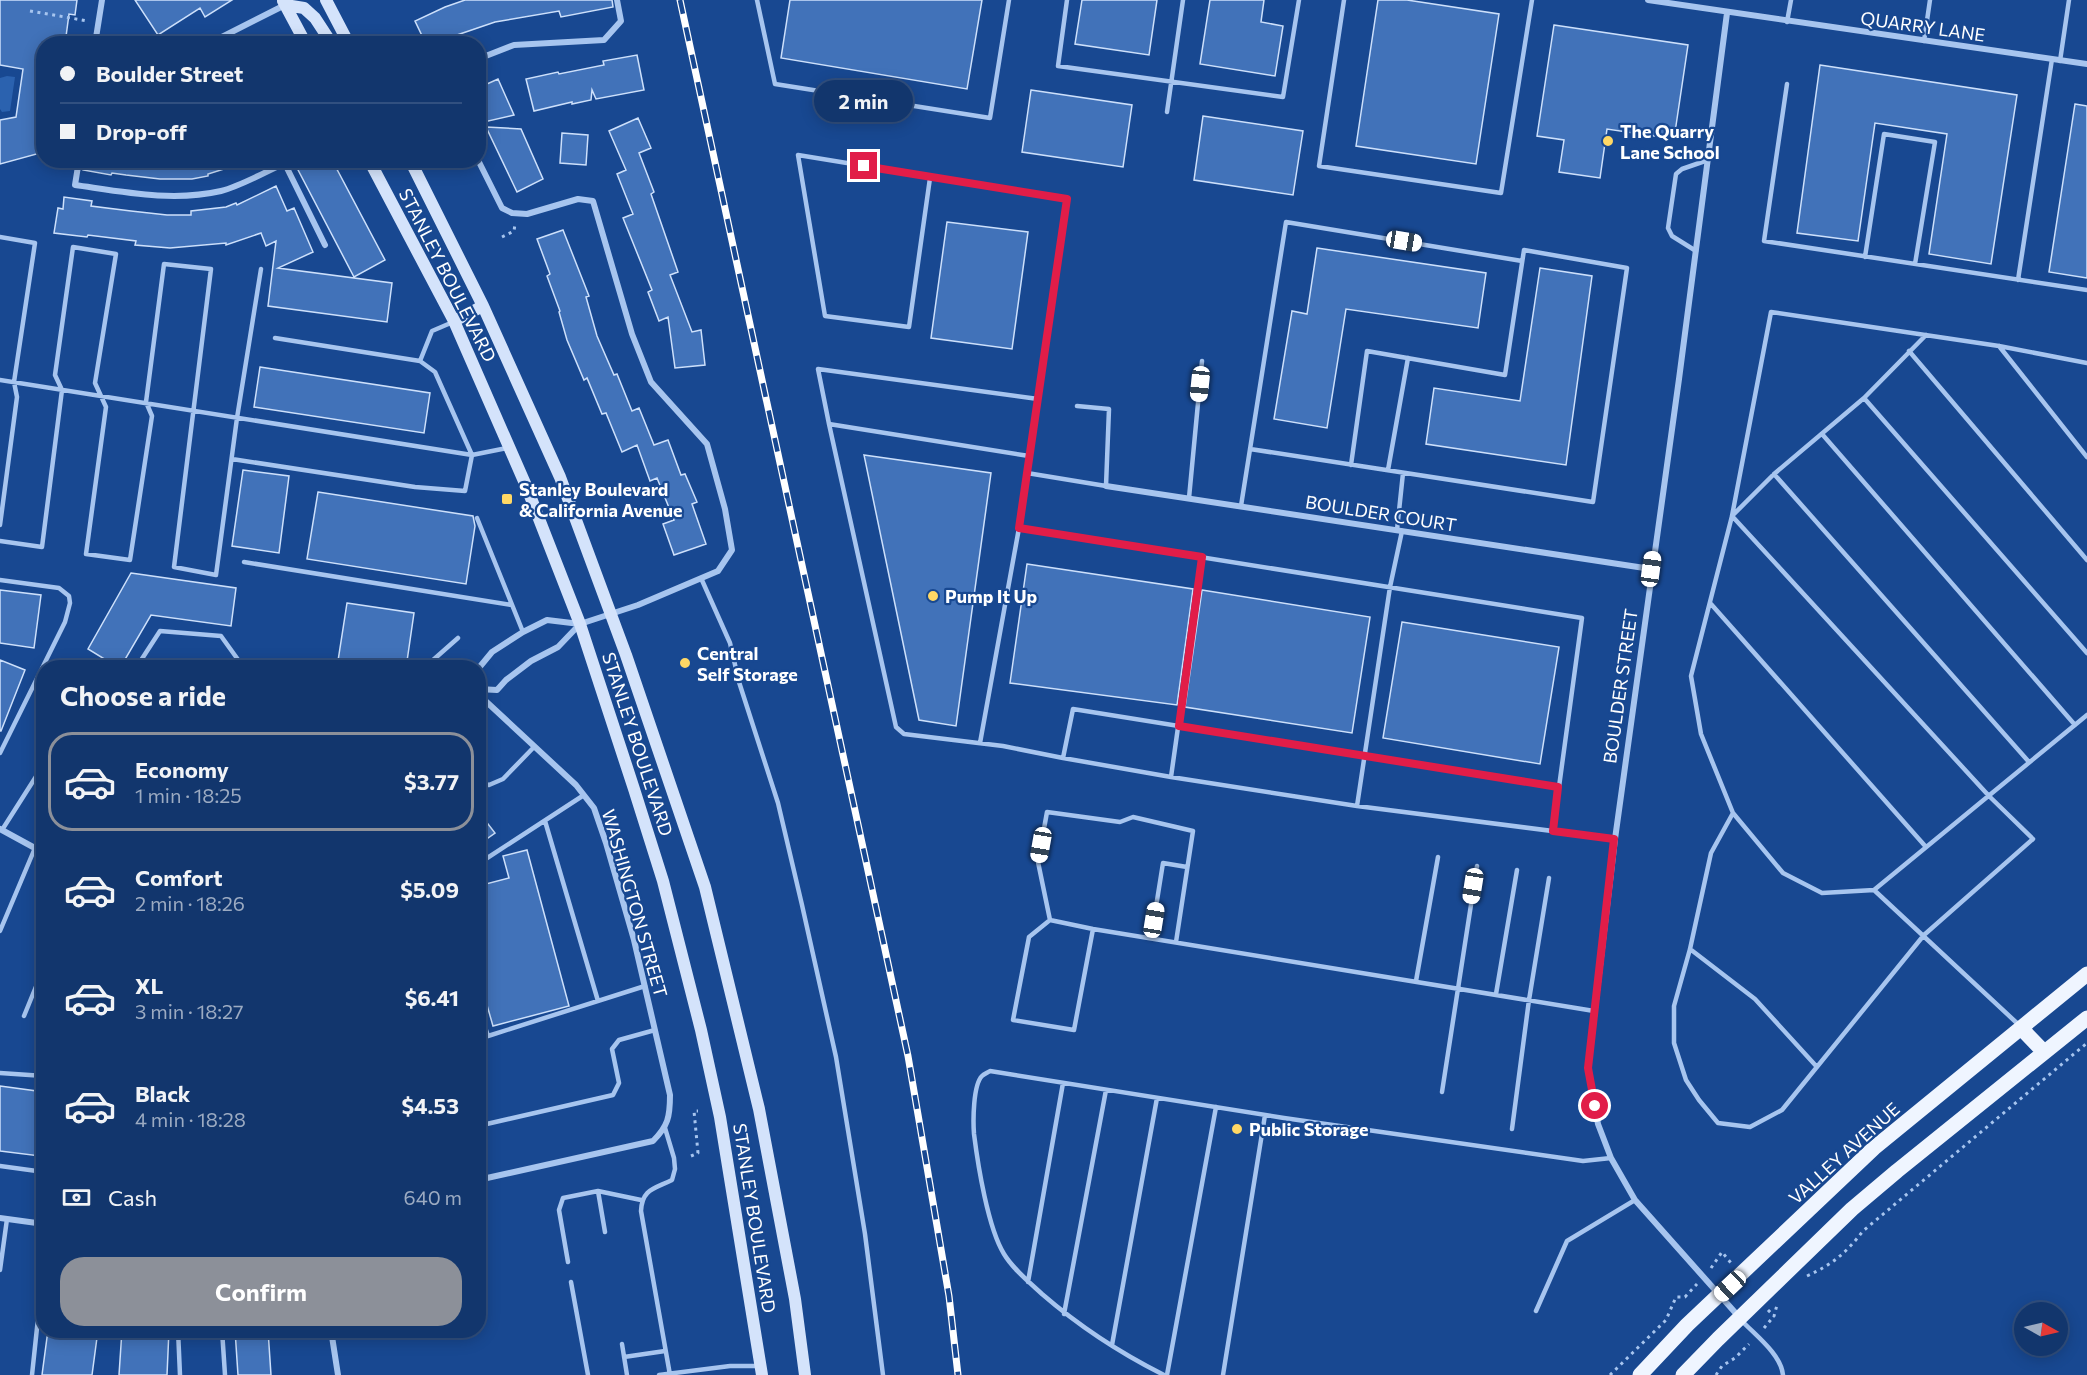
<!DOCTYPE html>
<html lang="en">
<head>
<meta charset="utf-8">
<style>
	:root { --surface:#12366d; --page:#1f4175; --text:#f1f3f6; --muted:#9cabc2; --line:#315080; --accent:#8c9099 }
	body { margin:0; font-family:Commissioner,sans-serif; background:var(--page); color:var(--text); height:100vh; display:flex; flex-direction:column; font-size:22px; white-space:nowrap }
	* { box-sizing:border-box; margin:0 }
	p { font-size:20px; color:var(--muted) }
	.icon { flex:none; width:33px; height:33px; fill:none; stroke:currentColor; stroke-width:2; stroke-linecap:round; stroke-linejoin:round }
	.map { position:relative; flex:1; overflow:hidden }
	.side { position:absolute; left:36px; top:660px; width:450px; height:678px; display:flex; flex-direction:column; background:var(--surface); border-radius:24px; box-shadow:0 3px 15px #0003,0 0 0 2px var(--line) }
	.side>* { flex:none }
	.banner { position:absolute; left:36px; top:36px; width:450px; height:132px; border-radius:24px; box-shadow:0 3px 15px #0003,0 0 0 2px var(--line); display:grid; align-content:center; height:132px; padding:0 24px; background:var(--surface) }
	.needle { width:39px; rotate:98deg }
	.buttons { position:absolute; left:2014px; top:1302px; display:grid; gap:12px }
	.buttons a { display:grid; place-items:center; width:54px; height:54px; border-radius:50%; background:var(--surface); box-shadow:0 3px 15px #0003,0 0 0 2px var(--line); font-size:30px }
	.end { position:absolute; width:27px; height:27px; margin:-14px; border:8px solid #e11d48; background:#fff; box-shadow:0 0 0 3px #fff }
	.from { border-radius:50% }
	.bubble { position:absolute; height:42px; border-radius:21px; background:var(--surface); box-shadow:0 3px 15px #0003,0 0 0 2px var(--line); font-size:20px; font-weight:700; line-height:42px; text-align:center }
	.car { position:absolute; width:18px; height:36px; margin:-18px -9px; border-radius:8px; box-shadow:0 0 4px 2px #0007; background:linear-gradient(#fff 24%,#345 0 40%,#fff 0 76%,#345 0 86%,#fff 0) }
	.banner b { display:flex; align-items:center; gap:21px; height:57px; font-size:22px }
	.banner b+b { border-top:2px solid var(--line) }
	.banner i { width:15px; height:15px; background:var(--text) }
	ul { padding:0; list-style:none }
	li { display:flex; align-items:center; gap:18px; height:99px; margin:0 12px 9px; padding:0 12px; border:3px solid transparent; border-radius:24px }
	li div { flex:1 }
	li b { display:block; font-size:22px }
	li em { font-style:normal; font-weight:700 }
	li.active { border-color:var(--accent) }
	li>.icon { width:54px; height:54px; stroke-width:1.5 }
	h2 { padding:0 24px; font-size:27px; line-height:72px }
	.pay { display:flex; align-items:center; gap:15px; height:66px; padding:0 24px; font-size:22px }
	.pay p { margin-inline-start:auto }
	.cta { display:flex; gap:12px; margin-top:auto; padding:12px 24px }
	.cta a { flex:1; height:69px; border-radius:24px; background:var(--accent); color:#fff; font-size:24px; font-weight:700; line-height:69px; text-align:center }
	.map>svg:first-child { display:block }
	.green { fill:#2b62af }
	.building { fill:#4172b9; stroke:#cde0fb; stroke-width:1.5 }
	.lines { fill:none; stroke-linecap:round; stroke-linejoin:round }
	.path { stroke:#a7c5ef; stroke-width:3; stroke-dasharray:3 4.5; stroke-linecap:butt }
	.service { stroke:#a7c5ef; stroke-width:4.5 }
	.minor { stroke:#a7c5ef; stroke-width:6 }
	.secondary { stroke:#d4e3fb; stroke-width:12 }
	.primary { stroke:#eff5ff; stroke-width:15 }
	.rail-casing { stroke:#fff; stroke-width:7 }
	.rail { stroke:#184891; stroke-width:4.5; stroke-dasharray:14; stroke-linecap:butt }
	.route { stroke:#e11d48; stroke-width:8 }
	.poi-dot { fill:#ffd865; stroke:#184891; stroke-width:2 }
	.labels { text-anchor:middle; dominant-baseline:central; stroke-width:4.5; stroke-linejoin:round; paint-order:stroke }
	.street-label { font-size:18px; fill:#fff; stroke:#184891 }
	.poi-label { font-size:18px; font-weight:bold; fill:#fff; stroke:#184891; text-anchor:start }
</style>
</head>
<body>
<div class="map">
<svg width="2087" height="1375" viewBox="0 0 2087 1375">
	<rect width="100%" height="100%" fill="#184891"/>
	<!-- green -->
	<path class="green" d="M7,76l8,1 -5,34 -8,1 -2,-3v-31z"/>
	<!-- building -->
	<path class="building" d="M0,0h77l-2,15 -6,-1 -4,30h-21v108l-44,12v-44l16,-3 7,-48 -23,-4z
		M135,0h97l-27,17 -5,-9 -42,27z
		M465,0h147l1,7 -52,10 -2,-6 -64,11 -38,13 2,4 -10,5h-23l-11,-23 30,-14z
		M790,0h192l-15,89 -186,-31z
		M1082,0h75l-8,55 -74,-11z
		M1210,0h54l-3,22 22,4 -8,50 -75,-12z
		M1378,0h29l92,14 -23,150 -120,-18z
		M1554,25l134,20 -14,94 -67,-10 -7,49 -41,-6 5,-32 -27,-4z
		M637,55l7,35 -48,9 -4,-9 -1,10 -19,4v-2l-38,9 -8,-32 32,-7 1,2 45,-9 -1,-4z
		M1820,65l197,30 -26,169 -62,-10 18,-120 -72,-11 -17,118 -61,-8z
		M498,79l16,36 -30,7 -6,-12v-22z
		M1031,90l101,15 -9,62 -101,-15z
		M2075,104l12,2v172l-38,-6z
		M1203,116l100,15 -10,64 -99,-15z
		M638,118l13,30 -12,5 15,39 -3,2 27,78 -8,3 22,57 9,-2 4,35 -30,3 -7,-51 -9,4 -11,-29 4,-2 -29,-72 10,-4 -16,-40 9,-4 -17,-39z
		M486,127l35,2 22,50 -26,13z
		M562,133l26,2 -2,30 -26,-2z
		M84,160h155l1,4 -32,10v2l-16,3h-32l-34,-4 -14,-2 -1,2 -28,-5z
		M305,160h27l53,100 -31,17 -58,-111z
		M276,186l11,25 7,-3 19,44 -35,16 114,15 -5,39 -119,-16 8,-65 -10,5 -5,-13 -35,12v-2l-56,5 -35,-3 1,-4 -48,-6 -1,2 -33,-4 4,-25 5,1 1,-12 28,4 -1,5 40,5 36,4h24v-4l35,-4 10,-4 1,2z
		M947,222l81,10 -16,117 -81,-11z
		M563,230l26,66 -3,1 11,39 17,39 3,-1 15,37 7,-3 15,37 14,-5 13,35 4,-1 12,28 -5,2 14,40 -32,11 -11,-31 11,-4 -17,-42 -7,3 -13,-36 -15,7 -16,-39 -4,1 -15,-36 -3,2 -17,-40 -8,-28 1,-1 -13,-35 3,-2 -13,-35z
		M1317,248l169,25 -8,55 -132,-19 -19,119 -53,-9 18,-108 15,3z
		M1540,268l52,8 -26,189 -140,-21 8,-56 86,13z
		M260,367l170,26 -6,40 -170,-26z
		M864,455l127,18 -35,253 -37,-6z
		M243,470l46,6 -10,77 -47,-7z
		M318,492l155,24 2,10 -9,58 -159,-25z
		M1027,564l166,25 -16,116 -167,-22z
		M131,573l105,15 -5,38 -80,-11 -31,53h-1l-31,-19z
		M0,590l41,5 -7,53 -34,-5z
		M1202,590l168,27 -18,116 -167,-26z
		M347,603l67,10 -8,55h-25l-43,-7z
		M1402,622l157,25 -19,117 -157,-26z
		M0,660l25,10 -24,61h-1z
		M478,811l17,22 -17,12z
		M527,850l42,156 -76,20 -15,-52v-88l31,-8 -6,-22z
		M0,1086l44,6v39l-4,25 -40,-5z
		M48,1330h50l-6,45h-50z
		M122,1330h47l-2,45h-48z
		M235,1330h33l3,45h-33z"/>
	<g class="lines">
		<!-- path -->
		<path class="path" d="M30,11l58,10
			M502,237l12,-6 1,-7
			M691,1156l7,-3 -4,-42h4
			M1711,1268l11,-16 9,11
			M1807,1276c26,-12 39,-23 56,-45l224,-188
			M1768,1310l6,6 3,-11
			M1764,1328l10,-12
			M1610,1375l56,-55 10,-23h9l12,-13
			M1716,1375l6,-9 13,-8 14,-14"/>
		<!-- service -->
		<path class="service" d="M757,0l18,84 215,34 19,-118
			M1067,0l-9,66 225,31 16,-97
			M1344,0l-25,166 182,27 31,-193
			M1787,22l4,-22
			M1924,41l6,-41
			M2060,61l9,-61
			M1787,84l-23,157 323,49
			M1167,112l16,-112
			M930,178l-21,149 -84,-11 -27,-161 269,44 -48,329 -39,215
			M0,237l35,6 -21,139 3,15 -17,128
			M1696,251l-24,-15 -4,-8 8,-54 6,-5 26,-9
			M1865,257l19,-123 51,8 -20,122
			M2018,280l34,-221
			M1999,346l88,111
			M1909,351l178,209
			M420,361l12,-30 21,-9
			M2087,363l-88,-17 -228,-34 -39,204 -41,160 10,58 32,79 50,60 39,20 52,-3 213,-175
			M0,380l472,75 35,-7
			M1864,398l223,255
			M1038,399l-220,-30 11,55 67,303 8,7 99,12 60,12 108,19 186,29 258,33
			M829,424l200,32
			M1822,434l253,291
			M1250,449l343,53 34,-234 -103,-18 -19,125 -138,-24 -16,114
			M232,459l183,28 50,4 7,-36 -37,-83 -15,-11 -145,-23
			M1388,470l20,-112
			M1027,473l79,13 3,-77 -32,-3
			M1774,474l255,288
			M1189,498l13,-137
			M1241,506l45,-284 236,39
			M477,518l46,114
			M1019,528l563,90 -29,213
			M1397,530l6,-57
			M0,541l42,6 20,-157 -7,-15 18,-128 43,7 -21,129 11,24 -20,147 44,6 22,-144 -6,-14 18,-138 47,5 -37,298 42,8 21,-157 24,-149
			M244,562l268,43
			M701,578l29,65 9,39 39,121 24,102 34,152 29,177 18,141
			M0,580l59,8 10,8 1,7 -5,19 -65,131
			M1711,604l215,243
			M136,668l24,-37 61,5 23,32
			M424,668l34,-30
			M1063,758l10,-49 486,78
			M1171,777l31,-220
			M478,782l11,3 14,-6 31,-32
			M1357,806l33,-219 12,-56
			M1733,813l-22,40 -21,96 -16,57v37l12,37 13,20 19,23 32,4 32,-17 142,-175 109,-96 -44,-43 -257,-280 42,-42 90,-76 62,-63
			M545,821l53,180
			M2,830l42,-66
			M478,864l106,-69
			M1874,890l145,135
			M1050,920l-12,-58 9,-50 73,10 13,-5 60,14 -17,111
			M1093,929l-19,101 -61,-10 16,-83 21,-17 43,9 501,82
			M0,931l35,-83
			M1151,938l12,-75 24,4
			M1690,949l65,50 62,68
			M1416,981l22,-124
			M1496,994l21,-124
			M478,1006l10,30 157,-50
			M24,1016l20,-49
			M0,1073l44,3
			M1442,1092l35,-226
			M478,1126l135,-31 6,-12 -7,-34 7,-9 36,-10
			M665,1128l9,30 1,11 -3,11c-18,9 -30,9 -31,31l29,164
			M1512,1129l17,-129 20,-122
			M0,1166l44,6
			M598,1191l7,41
			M568,1262l-9,-52 4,-12 35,-7 43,9
			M0,1270l7,-51
			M571,1282l17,93
			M1028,1282l35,-199
			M1536,1311l31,-70 68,-41
			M1064,1314l42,-224
			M1741,1320c14,15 40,34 42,55
			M178,1330l2,45
			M222,1330l3,45
			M622,1344l5,31
			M1112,1345l45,-247
			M624,1357l41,-6
			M32,1375l12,-113
			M659,1375l71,-9h28
			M1164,1375c-44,-22 -85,-49 -122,-81 -13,-12 -29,-25 -38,-40 -16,-26 -26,-88 -30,-120 -1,-13 -1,-49 8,-58 2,-2 5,-3 8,-5l294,47 299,43 28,-3
			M1167,1375l49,-268
			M1223,1375l42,-260"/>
		<!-- minor -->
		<path class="minor" d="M1648,0l439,64
			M1727,13l-48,366 -64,460 -27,229 10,56 13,34 24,42 105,118
			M95,44l7,-44
			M208,44l77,-39
			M478,59l36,-14 90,-5 17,-19 -4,-21
			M79,160l-4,25c49,7 98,17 146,6 20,-5 44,-19 64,-28
			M478,160l24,48 10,5 15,1 51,-15 15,2 39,133 19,48 56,62 18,65 7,41 -14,21 -80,34 -58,19 -33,-4 -24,12 -31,20 -14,17
			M284,162l41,83
			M1106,486l545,83
			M478,689l19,1 9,-10 25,-19 27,-14 21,-22
			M478,694l98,91 18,23 12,35 28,97 36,155c0,22 -2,31 -17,46l-175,39
			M0,829l44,24
			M0,1218l44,6
			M331,1330l7,45"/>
		<!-- secondary -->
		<path class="secondary" d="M326,0l23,44
			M283,1l23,43
			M286,5l18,3 11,10 17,26
			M369,160l85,161 73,167 53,136 54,165 29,92 38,149 19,87 42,258
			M410,160l73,146 77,171 66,178 79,232 54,222 36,190 10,76
			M454,321l29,-15"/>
		<!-- primary -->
		<path class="primary" d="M2021,1028l23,24
			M1640,1375l47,-50 187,-177 213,-174
			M1683,1375l35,-36 134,-130 45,-38 190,-153"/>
		<defs>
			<path id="rail" d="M680,0l228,1056 41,240 9,79"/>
		</defs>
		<!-- rail casing -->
		<use href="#rail" class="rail-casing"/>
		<!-- rail -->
		<use href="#rail" class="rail"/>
	</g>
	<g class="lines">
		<!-- route -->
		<path class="route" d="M864,166l203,33 -48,329 183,29 -23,169 379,61 -5,44 61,8 -26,229 7,38"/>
	</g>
	<!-- markers -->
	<g class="poi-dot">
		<circle cx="1608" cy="141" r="6"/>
		<rect x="501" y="493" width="12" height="12" rx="3"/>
		<circle cx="933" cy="596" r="6"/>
		<circle cx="685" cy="663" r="6"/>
		<circle cx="1237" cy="1129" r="6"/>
	</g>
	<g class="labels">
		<!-- street labels -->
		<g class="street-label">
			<text transform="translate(1923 26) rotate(8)">QUARRY LANE</text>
			<text transform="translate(448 275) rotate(63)">STANLEY BOULEVARD</text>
			<text transform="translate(1381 513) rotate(9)">BOULDER COURT</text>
			<text transform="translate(1620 686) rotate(-82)">BOULDER STREET</text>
			<text transform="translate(638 744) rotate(72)">STANLEY BOULEVARD</text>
			<text transform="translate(635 903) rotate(74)">WASHINGTON STREET</text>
			<text transform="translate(1844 1153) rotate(-42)">VALLEY AVENUE</text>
			<text transform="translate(755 1218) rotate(81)">STANLEY BOULEVARD</text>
		</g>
		<!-- poi labels -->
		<g class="poi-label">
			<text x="1620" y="131">The Quarry<tspan x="1620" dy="21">Lane School</tspan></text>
			<text x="519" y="489">Stanley Boulevard<tspan x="519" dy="21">&amp; California Avenue</tspan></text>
			<text x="945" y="596">Pump It Up</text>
			<text x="697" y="653">Central<tspan x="697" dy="21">Self Storage</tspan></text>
			<text x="1249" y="1129">Public Storage</text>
		</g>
	</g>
</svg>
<div class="buttons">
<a><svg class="needle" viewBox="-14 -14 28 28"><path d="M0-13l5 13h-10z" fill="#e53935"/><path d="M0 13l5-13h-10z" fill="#9cabc2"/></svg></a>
</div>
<i class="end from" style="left:1595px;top:1106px"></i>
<i class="end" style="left:864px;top:166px"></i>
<div class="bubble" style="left:814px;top:80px;width:99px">2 min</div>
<i class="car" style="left:1404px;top:241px;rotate:99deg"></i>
<i class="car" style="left:1200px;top:384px;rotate:186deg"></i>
<i class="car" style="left:1651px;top:569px;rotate:8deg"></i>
<i class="car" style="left:1041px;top:845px;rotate:190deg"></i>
<i class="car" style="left:1473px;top:886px;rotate:189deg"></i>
<i class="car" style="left:1154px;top:920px;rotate:9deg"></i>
<i class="car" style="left:1730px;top:1286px;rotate:227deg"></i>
<div class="banner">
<b><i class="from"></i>Boulder Street</b>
<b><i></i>Drop-off</b>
</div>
<section class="side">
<h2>Choose a ride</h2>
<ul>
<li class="active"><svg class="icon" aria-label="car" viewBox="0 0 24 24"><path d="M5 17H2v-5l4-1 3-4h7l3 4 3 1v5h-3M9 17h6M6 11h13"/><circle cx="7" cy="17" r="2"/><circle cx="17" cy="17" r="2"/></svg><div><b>Economy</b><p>1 min · 18:25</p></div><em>$3.77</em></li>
<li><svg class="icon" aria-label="car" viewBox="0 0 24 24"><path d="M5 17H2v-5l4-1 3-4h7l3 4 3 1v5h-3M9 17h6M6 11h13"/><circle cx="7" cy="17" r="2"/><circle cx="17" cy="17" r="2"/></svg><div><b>Comfort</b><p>2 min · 18:26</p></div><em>$5.09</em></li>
<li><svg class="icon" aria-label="car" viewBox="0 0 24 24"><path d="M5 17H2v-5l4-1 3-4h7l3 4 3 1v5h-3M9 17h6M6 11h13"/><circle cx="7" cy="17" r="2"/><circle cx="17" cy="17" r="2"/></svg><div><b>XL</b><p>3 min · 18:27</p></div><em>$6.41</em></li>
<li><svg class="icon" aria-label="car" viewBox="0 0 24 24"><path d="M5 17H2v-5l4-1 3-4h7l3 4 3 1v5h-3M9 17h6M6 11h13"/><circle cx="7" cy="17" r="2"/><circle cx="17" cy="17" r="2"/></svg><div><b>Black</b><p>4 min · 18:28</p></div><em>$4.53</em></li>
</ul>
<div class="pay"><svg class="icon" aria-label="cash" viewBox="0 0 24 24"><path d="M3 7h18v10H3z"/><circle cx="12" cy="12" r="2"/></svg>Cash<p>640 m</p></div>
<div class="cta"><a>Confirm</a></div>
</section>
</div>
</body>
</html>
